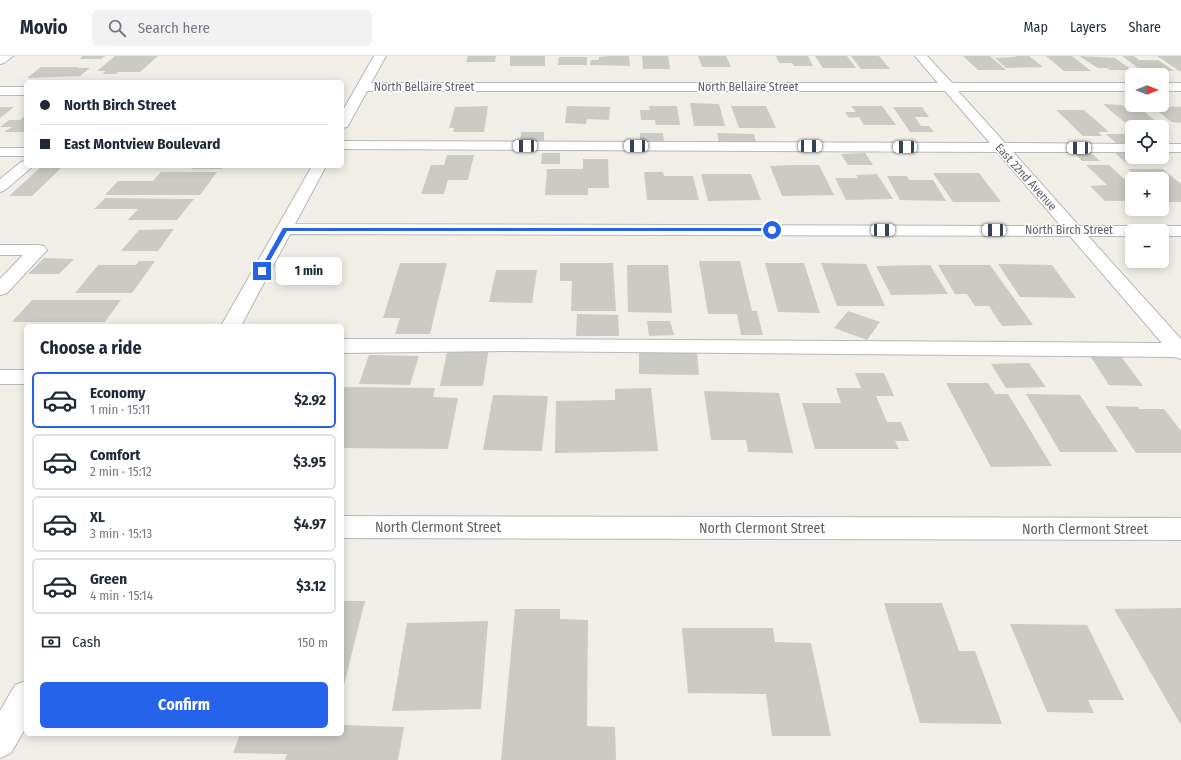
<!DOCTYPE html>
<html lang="en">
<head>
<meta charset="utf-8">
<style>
	:root { --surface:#fff; --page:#f2f2f3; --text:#1f2937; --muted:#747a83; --line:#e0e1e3; --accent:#2563eb }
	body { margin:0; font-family:"Fira Sans Condensed",sans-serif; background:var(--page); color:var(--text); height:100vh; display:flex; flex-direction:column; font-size:15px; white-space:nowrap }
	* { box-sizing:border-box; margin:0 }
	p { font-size:13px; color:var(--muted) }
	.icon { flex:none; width:22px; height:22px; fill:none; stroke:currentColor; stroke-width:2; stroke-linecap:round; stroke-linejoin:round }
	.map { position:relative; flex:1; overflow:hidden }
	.panel { position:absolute; left:24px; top:268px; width:320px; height:412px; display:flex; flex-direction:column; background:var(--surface); border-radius:6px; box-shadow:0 2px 10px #0003 }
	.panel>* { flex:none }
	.hud { position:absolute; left:24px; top:24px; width:320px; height:88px; border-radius:6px; box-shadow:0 2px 10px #0003; display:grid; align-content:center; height:88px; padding:0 16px; background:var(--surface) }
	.needle { width:26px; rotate:90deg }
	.controls { position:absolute; left:1125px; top:12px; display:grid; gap:8px }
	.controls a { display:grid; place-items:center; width:44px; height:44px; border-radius:6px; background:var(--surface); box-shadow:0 2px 10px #0003; font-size:20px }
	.end { position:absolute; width:18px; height:18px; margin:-9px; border:5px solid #2563eb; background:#fff; box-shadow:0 0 0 2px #fff }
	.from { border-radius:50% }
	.bubble { position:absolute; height:28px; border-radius:6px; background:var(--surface); box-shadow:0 2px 10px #0003; font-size:13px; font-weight:700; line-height:28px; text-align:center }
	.car { position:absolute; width:12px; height:24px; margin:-12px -6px; border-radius:5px; box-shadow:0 0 3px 1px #0007; background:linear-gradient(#fff 24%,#345 0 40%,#fff 0 76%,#345 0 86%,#fff 0) }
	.hud b { display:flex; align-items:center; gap:14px; height:38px; font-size:15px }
	.hud b+b { border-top:1px solid var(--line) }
	.hud i { width:10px; height:10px; background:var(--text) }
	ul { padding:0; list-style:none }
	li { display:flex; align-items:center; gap:12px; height:56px; margin:0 8px 6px; padding:0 8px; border:2px solid var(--line); border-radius:6px }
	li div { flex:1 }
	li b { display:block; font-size:15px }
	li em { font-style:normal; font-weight:700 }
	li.selected { border-color:var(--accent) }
	li>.icon { width:36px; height:36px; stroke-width:1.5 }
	h2 { padding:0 16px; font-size:18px; line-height:48px }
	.pay { display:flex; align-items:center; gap:10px; height:44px; padding:0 16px; font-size:15px }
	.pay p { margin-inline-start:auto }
	.button { display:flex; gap:8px; margin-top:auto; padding:8px 16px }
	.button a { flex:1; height:46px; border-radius:6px; background:var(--accent); color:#fff; font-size:16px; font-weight:700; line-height:46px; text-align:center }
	header { display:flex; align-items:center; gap:24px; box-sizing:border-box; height:56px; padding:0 20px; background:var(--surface); border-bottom:1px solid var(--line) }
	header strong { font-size:19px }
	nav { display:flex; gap:22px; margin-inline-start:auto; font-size:14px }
	.search { width:280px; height:36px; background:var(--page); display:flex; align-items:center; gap:10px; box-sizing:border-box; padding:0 14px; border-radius:6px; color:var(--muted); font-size:15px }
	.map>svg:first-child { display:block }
	.building { fill:#cccac5 }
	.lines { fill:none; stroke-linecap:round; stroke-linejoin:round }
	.minor-casing { stroke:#b5b8bc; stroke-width:2 }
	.minor { fill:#fff; fill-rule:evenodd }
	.route { fill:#2563eb }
	.labels { text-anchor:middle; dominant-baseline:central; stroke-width:3; stroke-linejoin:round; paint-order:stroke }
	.far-street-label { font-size:12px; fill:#5f6368; stroke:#fff }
	.street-label { font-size:14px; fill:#5f6368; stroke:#fff }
</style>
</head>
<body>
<header>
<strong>Movio</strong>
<div class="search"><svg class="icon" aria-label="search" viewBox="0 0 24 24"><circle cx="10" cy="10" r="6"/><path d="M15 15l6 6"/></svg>Search here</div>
<nav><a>Map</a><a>Layers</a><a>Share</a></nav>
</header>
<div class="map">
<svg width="1181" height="704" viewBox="0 0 1181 704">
	<rect width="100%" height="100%" fill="#f1efe8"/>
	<!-- building -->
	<path class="building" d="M83,0h22l-4,3h-22z
		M115,0h43l-18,16h-22l-2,2h-14l4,-3h-9z
		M468,0h28l-1,6h-29z
		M510,0h35v10h-35z
		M610,0h19l1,10 -40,-1 1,-5h8v-3z
		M642,0h26l2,13h-27z
		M698,0h28l5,11h-29z
		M776,0h32l5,10h-19l-2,-3h-13z
		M815,0h32l9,12h-33z
		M851,0h28l11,13h-29z
		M963,0h27l16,14h-28z
		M1015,0h14l14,11 -37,1 -11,-10 21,-1z
		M1046,0h26l19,15h-27z
		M1079,0l36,2 17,12h-22l-3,-2h-9z
		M1122,0h12l5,4h19l16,11 -33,-1z
		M1157,0h24v15h-2z
		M559,1h28v8h-29z
		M41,11h38l-2,1h13l-10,8 -53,2z
		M690,47l29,1 6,22h-31z
		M1103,48l19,1 4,3h14l18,15 -34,-1z
		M488,50l-4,26h-31l1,-4h-5l6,-21z
		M567,50l43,1 -1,13 -22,-1 -1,5 -21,-1z
		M649,50h28l3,19h-24l-1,-5h-14l-1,-10h10z
		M731,50h35l10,22h-37z
		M851,50h31l14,19h-32l-5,-8 -10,1 -4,-6h11z
		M1152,50l29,1v16l-10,-1z
		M0,51h14l-14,11z
		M893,51h29l7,10h-14l6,9h8l5,6h-24z
		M1056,54h28l25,22h-11l4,4h-19z
		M26,59v17h-22l8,-5h-12l9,-7h11z
		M521,76h23v11l-24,1z
		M640,77h23l1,9 -24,-1z
		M717,77l37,1 2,8h-37z
		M1106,78h20l6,6v5h-14z
		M1071,94h17l12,11h-18z
		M542,97h18v11h-19z
		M865,97l8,12h-25l-7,-11z
		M1115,97h17v4h10l8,7h-23z
		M447,99h27l-6,25h-20l-4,14h-23l10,-29h13z
		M583,103h25l1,29h-21v7h-43l2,-26h36z
		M792,109h27l15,30 -52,1 -12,-30z
		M1086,109h23l23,21v15h-27l-15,-15 17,-1z
		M42,110h21l-31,30h-23z
		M194,110h30l-2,3h-31z
		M1128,113h35l18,15v18h-15l-4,-3v-20h-22z
		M161,116h56l-17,23h-95l13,-14h35z
		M644,116h19l1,4h29l6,24h-52z
		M933,117h46l22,29h-48z
		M701,118h50l10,26 -53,1z
		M877,118l16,25 -47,1 -11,-22h23l-2,-3z
		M887,120h20l2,4h24l13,21 -46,-1z
		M105,142l89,1 -17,21h-49l10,-11h-44z
		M174,173l-16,22h-37l18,-21z
		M44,202l30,1 -15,15h-31z
		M139,205h16l-23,32h-57l23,-28h38z
		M699,205h41l12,50h5l6,24h-22l-4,-21h-29z
		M400,207h47l-17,71h-35l5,-16h-17z
		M560,207h53l3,48h-45l1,-30h-12z
		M765,207h39l16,50 -42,-1z
		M821,207l45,1 19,42h-48z
		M998,208l54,1 24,33 -56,-1z
		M627,209h41l4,48 -44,-1z
		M930,209l18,29 -57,1 -15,-29z
		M938,209h52l43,60 -31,1 -13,-20h-14l-8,-12h-12z
		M496,214h41l-5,33 -43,-1z
		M32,244h89l-16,22h-93z
		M848,255l32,11 -13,18 -33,-12z
		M577,258l41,1 1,21h-43z
		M647,265h23l4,14 -25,1z
		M448,291h41l-6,39h-43z
		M639,296l58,1 2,22 -60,-1z
		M1088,297l31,1 24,32 -34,-1z
		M369,299l50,1 -9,29 -51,-1z
		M1029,307l17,24 -40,1 -15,-24z
		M855,317h29l10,23h-18l11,26h14l8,19h-14l4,8h-84l-13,-46h39l-5,-15h25z
		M946,327h42l7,11h13l44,72 -61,1z
		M343,331l92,1 -2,9 25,1 -10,51 -106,-1z
		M651,332l7,63 -103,2 1,-52 59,-1v-11z
		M704,335l75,2 14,60 -45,-1 -2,-12h-35z
		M1026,338l54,1 38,57h-58z
		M493,339l55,1 -6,55 -59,-1z
		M1105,350l33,1 1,2h25l17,22v22h-45z
		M342,545h23l-22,88h-1z
		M884,547h58l17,48h16l27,73 -82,-1z
		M1181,552v117l-67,-116z
		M515,553h45v10l28,1 -1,106 28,1 1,33h-115z
		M488,565l-7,88 -89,2 15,-88z
		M1010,568l77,1 37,75h-36l6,13 -47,-1z
		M682,572h91l2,14 36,1 20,93h-59l-6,-42 -78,-1z
		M342,669l62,2 -6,33h-113l2,-6 -54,-1 7,-19h102z"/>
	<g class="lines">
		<defs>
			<path id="minor" d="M0,0h13l-9,7 -4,1z
				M374,0h12l-15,27h567l-23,-27h12l25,27h180v8h-174l47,52 127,1v8h-119l66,74h102v10h-19v-5h-30v5h-44l93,103v20l-7,-2 -669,-6 -163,2v-14h163l657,4 -92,-107 -780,-2 -49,92h-20l91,-160h14l-31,58 766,2 -64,-74 -655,-3v-8l648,2 -45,-52h-578l-18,33 -2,3 -5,1v-16z
				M1162,27h19v8h-19z
				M0,31h26v8h-26z
				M1162,88h19v8h-19z
				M0,92h26v8h-26z
				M26,105v5h7l-2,2 -26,22 -5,2v-13l21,-17z
				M0,189h38l6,1 3,4 -40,43 -7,2v-16l23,-24h-23z
				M0,314h26v14h-26z
				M342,460l839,2v22l-839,-2z
				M26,625v46l-15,26 -11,5v-47l15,-26z"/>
		</defs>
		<!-- minor casing -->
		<use href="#minor" class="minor-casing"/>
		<!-- minor -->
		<use href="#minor" class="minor"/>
	</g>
	<!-- route -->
	<path class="route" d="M283,172h489l2,2 -2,1h-485l-23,40 -4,1 -1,-1z"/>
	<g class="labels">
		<!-- far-street labels -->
		<g class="far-street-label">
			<text x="424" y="31">North Bellaire Street</text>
			<text x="748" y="31">North Bellaire Street</text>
			<text transform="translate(1026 121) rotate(48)">East 22nd Avenue</text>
			<text x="1069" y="174">North Birch Street</text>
		</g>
		<!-- street labels -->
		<g class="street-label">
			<text x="438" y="471">North Clermont Street</text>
			<text x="762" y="472">North Clermont Street</text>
			<text x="1085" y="473">North Clermont Street</text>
		</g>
	</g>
</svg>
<div class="controls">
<a><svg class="needle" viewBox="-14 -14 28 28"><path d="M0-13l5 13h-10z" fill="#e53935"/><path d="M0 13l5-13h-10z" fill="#747a83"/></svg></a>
<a><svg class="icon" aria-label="locate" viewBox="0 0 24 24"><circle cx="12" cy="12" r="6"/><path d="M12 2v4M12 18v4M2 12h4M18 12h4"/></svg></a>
<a>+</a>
<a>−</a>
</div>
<i class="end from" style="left:772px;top:174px"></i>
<i class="end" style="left:262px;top:215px"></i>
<div class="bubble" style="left:276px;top:201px;width:66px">1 min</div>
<i class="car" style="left:525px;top:90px;rotate:270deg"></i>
<i class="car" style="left:636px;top:90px;rotate:270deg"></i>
<i class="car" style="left:810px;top:90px;rotate:90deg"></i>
<i class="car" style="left:905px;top:91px;rotate:270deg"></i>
<i class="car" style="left:1079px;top:92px;rotate:270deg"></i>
<i class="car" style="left:883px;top:174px;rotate:90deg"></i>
<i class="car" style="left:994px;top:174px;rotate:270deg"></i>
<div class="hud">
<b><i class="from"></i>North Birch Street</b>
<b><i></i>East Montview Boulevard</b>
</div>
<section class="panel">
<h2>Choose a ride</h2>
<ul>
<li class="selected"><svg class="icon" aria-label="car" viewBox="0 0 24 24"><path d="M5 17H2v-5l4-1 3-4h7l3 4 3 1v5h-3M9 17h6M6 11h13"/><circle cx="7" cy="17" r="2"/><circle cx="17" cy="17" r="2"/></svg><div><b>Economy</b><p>1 min · 15:11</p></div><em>$2.92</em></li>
<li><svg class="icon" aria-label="car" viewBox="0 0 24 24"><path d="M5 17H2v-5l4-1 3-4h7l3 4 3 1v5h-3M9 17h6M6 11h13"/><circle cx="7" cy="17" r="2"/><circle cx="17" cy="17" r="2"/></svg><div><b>Comfort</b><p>2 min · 15:12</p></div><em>$3.95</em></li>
<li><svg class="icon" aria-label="car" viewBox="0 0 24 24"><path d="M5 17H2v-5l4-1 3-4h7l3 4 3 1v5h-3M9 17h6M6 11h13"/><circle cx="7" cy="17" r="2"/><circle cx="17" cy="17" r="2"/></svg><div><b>XL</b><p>3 min · 15:13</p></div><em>$4.97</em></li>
<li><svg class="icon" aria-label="car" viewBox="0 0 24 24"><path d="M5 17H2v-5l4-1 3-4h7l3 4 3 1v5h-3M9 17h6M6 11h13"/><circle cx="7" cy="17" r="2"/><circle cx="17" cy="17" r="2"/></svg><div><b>Green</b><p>4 min · 15:14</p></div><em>$3.12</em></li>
</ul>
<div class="pay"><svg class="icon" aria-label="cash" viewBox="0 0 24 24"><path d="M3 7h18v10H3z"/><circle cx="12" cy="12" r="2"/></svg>Cash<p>150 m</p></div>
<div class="button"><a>Confirm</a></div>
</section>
</div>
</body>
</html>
